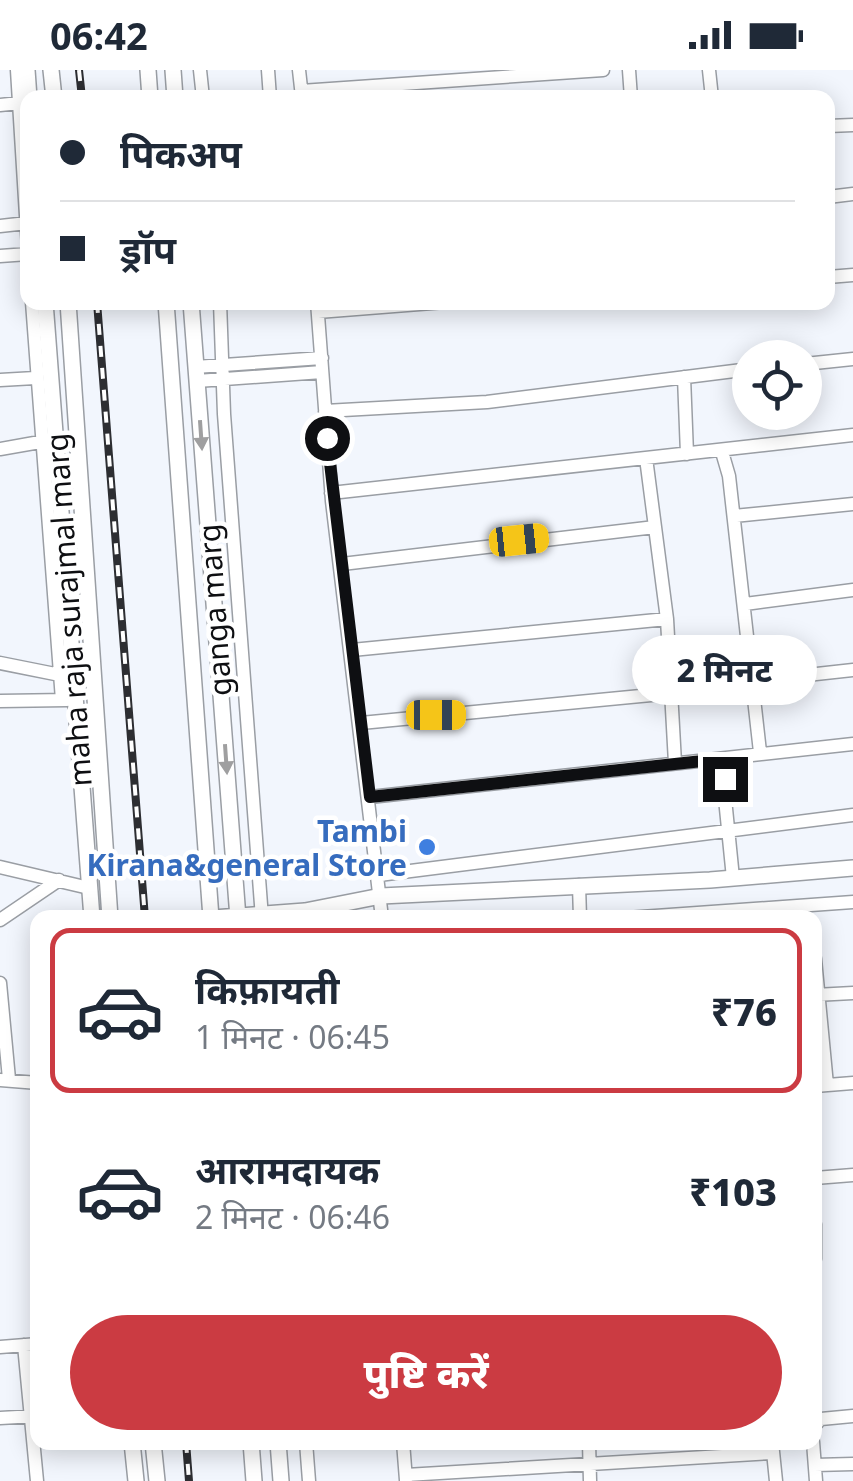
<!DOCTYPE html>
<html lang="hi">
<head>
<meta charset="utf-8">
<style>
	:root { --surface:#fff; --page:#f2f2f3; --text:#1f2937; --muted:#747a83; --line:#e0e1e3; --accent:#cb3b42 }
	body { margin:0; font-family:"Noto Sans","Noto Sans Devanagari",sans-serif; background:var(--page); color:var(--text); height:100vh; display:flex; flex-direction:column; font-size:38px; white-space:nowrap }
	* { box-sizing:border-box; margin:0 }
	p { font-size:32px; color:var(--muted) }
	.icon { flex:none; width:55px; height:55px; fill:none; stroke:currentColor; stroke-width:2; stroke-linecap:round; stroke-linejoin:round }
	.map { position:relative; flex:1; overflow:hidden }
	.panel { position:absolute; left:30px; top:840px; width:792px; height:540px; display:flex; flex-direction:column; background:var(--surface); border-radius:20px; box-shadow:0 5px 25px #0003 }
	.panel>* { flex:none }
	.banner { position:absolute; left:20px; top:20px; width:815px; height:220px; border-radius:20px; box-shadow:0 5px 25px #0003; display:grid; align-content:center; height:220px; padding:0 40px; background:var(--surface) }
	.controls { position:absolute; left:732px; top:270px; display:grid; gap:20px }
	.controls a { display:grid; place-items:center; width:90px; height:90px; border-radius:50%; background:var(--surface); box-shadow:0 5px 25px #0003; font-size:50px }
	.end { position:absolute; width:45px; height:45px; margin:-22px; border:12px solid #0e0f12; background:#fff; box-shadow:0 0 0 5px #fff }
	.from { border-radius:50% }
	.bubble { position:absolute; height:70px; border-radius:35px; background:var(--surface); box-shadow:0 5px 25px #0003; font-size:32px; font-weight:800; line-height:70px; text-align:center }
	.car { position:absolute; width:30px; height:60px; margin:-30px -15px; border-radius:12px; box-shadow:0 0 8px 2px #0007; background:linear-gradient(#f5c518 24%,#345 0 40%,#f5c518 0 76%,#345 0 86%,#f5c518 0) }
	.banner b { display:flex; align-items:center; gap:35px; height:95px; font-size:38px }
	.banner b+b { border-top:2px solid var(--line) }
	.banner i { width:25px; height:25px; background:var(--text) }
	ul { padding:18px 0 0; list-style:none }
	li { display:flex; align-items:center; gap:30px; height:165px; margin:0 20px 15px; padding:0 20px; border:5px solid transparent; border-radius:20px }
	li div { flex:1 }
	li b { display:block; font-size:38px }
	li em { font-style:normal; font-weight:800 }
	li.current { border-color:var(--accent) }
	li>.icon { width:90px; height:90px; stroke-width:1.5 }
	.primary-button { display:flex; gap:20px; margin-top:auto; padding:20px 40px }
	.primary-button a { flex:1; height:115px; border-radius:60px; background:var(--accent); color:#fff; font-size:40px; font-weight:800; line-height:115px; text-align:center }
	.status { display:flex; justify-content:space-between; align-items:center; height:70px; padding:0 50px; background:var(--surface); direction:ltr }
	.status svg { height:28px; fill:currentColor }
	.map>svg:first-child { display:block }
	.lines { fill:none; stroke-linecap:round; stroke-linejoin:round }
	.minor-casing { stroke:#9a9ea4; stroke-width:15 }
	.tertiary-casing { stroke:#9a9ea4; stroke-width:18 }
	.minor { stroke:#fff; stroke-width:12 }
	.tertiary { stroke:#fff; stroke-width:15 }
	.rail-casing { stroke:#2d2e32; stroke-width:8 }
	.rail { stroke:#fff; stroke-width:4; stroke-dasharray:11; stroke-linecap:butt }
	.oneway { fill:#9f9fa0 }
	.route { stroke:#0e0f12; stroke-width:12 }
	.shop-dot { fill:#3f7fe0; stroke:#fff; stroke-width:4 }
	.labels { text-anchor:middle; dominant-baseline:central; stroke-width:9; stroke-linejoin:round; paint-order:stroke }
	.street-label { font-size:30px; fill:#0e0f12; stroke:#fff }
	.shop-label { font-size:30px; font-weight:bold; fill:#366cbe; stroke:#fff; text-anchor:end }
</style>
</head>
<body>
<div class="status"><b>06:42</b><svg viewBox="0 0 49 12"><path d="M0 12V9h3v3zM5 12V6h3v6zM10 12V3h3v9zM15 12V0h3v12zM26 1h20v11H26zM47 4h2v5h-2z"/></svg></div>
<div class="map">
<svg width="853" height="1411" viewBox="0 0 853 1411">
	<rect width="100%" height="100%" fill="#f2f6fd"/>
	<g class="lines">
		<defs>
			<path id="minor" d="M17,0l11,178
				M200,0l3,28
				M268,0l2,28
				M299,0l3,27
				M629,0l2,28
				M709,0l3,28
				M301,21l302,-21
				M0,35l19,-2
				M828,56l25,-1
				M828,127l25,-3
				M0,156l27,-3
				M0,186l28,-2
				M828,207l25,-2
				M32,232l30,398
				M220,232l4,112 38,504
				M317,232l15,199 50,417
				M318,242l127,-10
				M805,294l48,-5
				M195,297l127,-9
				M684,307l3,77
				M0,310l35,-2
				M197,311l125,-9
				M325,341l162,-9 263,-33
				M0,379l40,-7
				M722,382l7,24 31,276
				M331,423l522,-58
				M734,446l119,-12
				M655,457l12,92
				M342,494l313,-37 -9,-69
				M745,534l108,-14
				M352,580l315,-31 8,144
				M0,593l60,12
				M753,611l100,-11
				M0,631l67,-1
				M361,653l311,-30
				M721,689l12,119
				M370,727l483,-53
				M0,797l89,21
				M379,805l474,-60
				M579,815l1,33
				M627,848l226,-16
				M0,850l59,-40
				M815,889l12,126
				M0,913l9,96
				M815,925l38,-2
				M0,1010l38,3
				M815,1016l38,-3
				M815,1108l38,-3
				M815,1154v35
				M24,1275l13,136
				M0,1277l38,-3
				M0,1348l35,-2
				M815,1355l6,-6 32,-3
				M306,1372l3,39
				M403,1372l3,38
				M589,1372l1,39
				M772,1372l4,39
				M813,1372l3,39
				M815,1395l38,-1
				M406,1405l366,-22"/>
			<path id="tertiary" d="M27,0l2,28
				M51,0l3,28
				M148,0l2,28
				M173,0l2,28
				M45,232l47,616
				M68,232l42,616
				M166,232l45,616
				M191,232l47,616
				M213,848l92,-7 76,-15 329,-16 143,-12
				M132,1372l4,39
				M153,1372l4,39
				M251,1372l3,39
				M278,1372l3,39"/>
		</defs>
		<!-- minor casing -->
		<use href="#minor" class="minor-casing"/>
		<!-- tertiary casing -->
		<use href="#tertiary" class="tertiary-casing"/>
		<!-- minor -->
		<use href="#minor" class="minor"/>
		<!-- tertiary -->
		<use href="#tertiary" class="tertiary"/>
		<defs>
			<path id="rail" d="M79,0l3,28
				M97,232l48,616
				M186,1372l3,39"/>
		</defs>
		<!-- rail casing -->
		<use href="#rail" class="rail-casing"/>
		<!-- rail -->
		<use href="#rail" class="rail"/>
	</g>
	<!-- one-way arrows -->
	<defs><path id="oneway-solid" d="M-6-.8H1V-3.2L6.5 0L1 3.2V.8H-6Z" transform="scale(2.5)"/></defs>
	<g class="oneway">
		<use href="#oneway-solid" transform="translate(201 365) rotate(86)"/>
		<use href="#oneway-solid" transform="translate(226 689) rotate(86)"/>
	</g>
	<g class="lines">
		<!-- route -->
		<path class="route" d="M327,368l43,359 351,-38 4,20"/>
	</g>
	<!-- markers -->
	<circle class="shop-dot" cx="427" cy="777" r="10"/>
	<g class="labels">
		<!-- street labels -->
		<g class="street-label">
			<text transform="translate(68 540) rotate(-94)">maha raja surajmal marg</text>
			<text transform="translate(214 540) rotate(-94)">ganga marg</text>
		</g>
		<!-- shop labels -->
		<g class="shop-label">
			<text x="407" y="760">Tambi<tspan x="407" dy="34">Kirana&amp;general Store</tspan></text>
		</g>
	</g>
</svg>
<div class="controls">
<a><svg class="icon" aria-label="locate" viewBox="0 0 24 24"><circle cx="12" cy="12" r="6"/><path d="M12 2v4M12 18v4M2 12h4M18 12h4"/></svg></a>
</div>
<i class="end from" style="left:327px;top:368px"></i>
<i class="end" style="left:725px;top:709px"></i>
<div class="bubble" style="left:632px;top:565px;width:185px">2 मिनट</div>
<i class="car" style="left:519px;top:470px;rotate:84deg"></i>
<i class="car" style="left:436px;top:645px;rotate:90deg"></i>
<div class="banner">
<b><i class="from"></i>पिकअप</b>
<b><i></i>ड्रॉप</b>
</div>
<section class="panel">
<ul>
<li class="current"><svg class="icon" aria-label="car" viewBox="0 0 24 24"><path d="M5 17H2v-5l4-1 3-4h7l3 4 3 1v5h-3M9 17h6M6 11h13"/><circle cx="7" cy="17" r="2"/><circle cx="17" cy="17" r="2"/></svg><div><b>किफ़ायती</b><p>1 मिनट · 06:45</p></div><em>₹76</em></li>
<li><svg class="icon" aria-label="car" viewBox="0 0 24 24"><path d="M5 17H2v-5l4-1 3-4h7l3 4 3 1v5h-3M9 17h6M6 11h13"/><circle cx="7" cy="17" r="2"/><circle cx="17" cy="17" r="2"/></svg><div><b>आरामदायक</b><p>2 मिनट · 06:46</p></div><em>₹103</em></li>
</ul>
<div class="primary-button"><a>पुष्टि करें</a></div>
</section>
</div>
</body>
</html>
